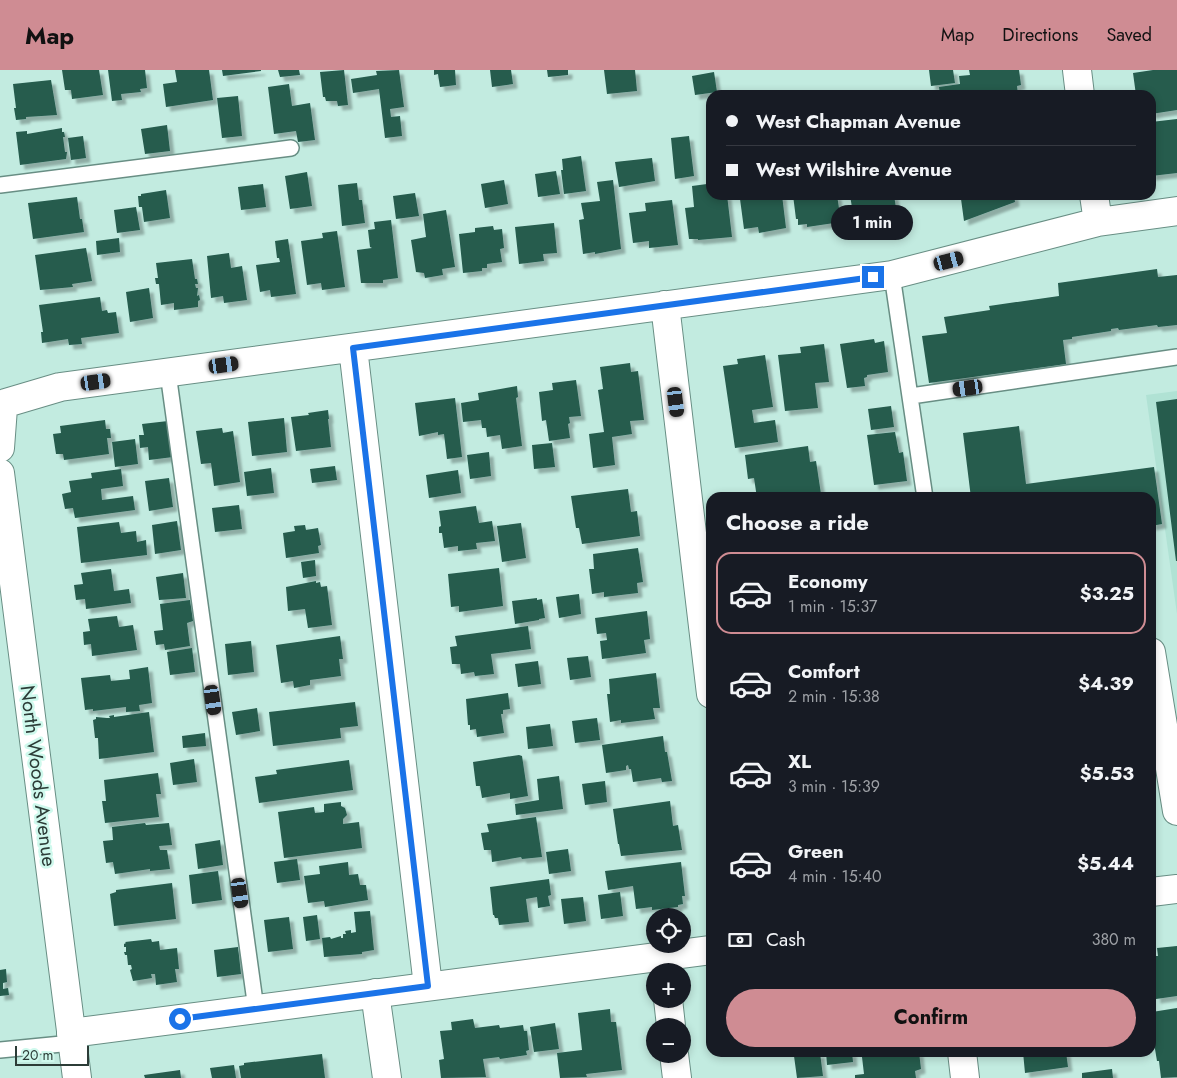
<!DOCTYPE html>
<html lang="en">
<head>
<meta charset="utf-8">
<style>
	:root { --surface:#171b24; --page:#242831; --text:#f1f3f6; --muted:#9ea1a6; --line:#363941; --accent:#cf8c93 }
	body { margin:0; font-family:Jost,sans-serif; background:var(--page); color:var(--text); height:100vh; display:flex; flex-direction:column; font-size:19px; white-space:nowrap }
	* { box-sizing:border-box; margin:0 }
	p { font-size:16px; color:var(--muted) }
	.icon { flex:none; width:28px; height:28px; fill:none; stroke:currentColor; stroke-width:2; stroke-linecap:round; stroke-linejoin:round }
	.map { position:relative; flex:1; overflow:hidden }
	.drawer { position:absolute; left:706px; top:422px; width:450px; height:565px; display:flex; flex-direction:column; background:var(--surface); border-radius:15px; box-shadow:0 2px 8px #0003 }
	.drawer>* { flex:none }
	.top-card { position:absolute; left:706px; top:20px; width:450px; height:110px; border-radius:15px; box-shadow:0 2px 8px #0003; display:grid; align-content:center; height:110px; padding:0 20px; background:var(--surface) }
	.tools { position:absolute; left:646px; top:838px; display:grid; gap:10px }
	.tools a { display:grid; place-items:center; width:45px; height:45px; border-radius:50%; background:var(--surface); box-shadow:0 2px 8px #0003; font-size:25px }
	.scale { position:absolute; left:15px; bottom:12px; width:74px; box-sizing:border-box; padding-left:5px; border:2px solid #2c3c37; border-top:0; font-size:14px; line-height:18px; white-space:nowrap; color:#2c3c37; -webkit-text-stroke:4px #cff9ed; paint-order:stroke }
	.end { position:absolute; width:22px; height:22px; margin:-11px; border:6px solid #1a73e8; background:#fff; box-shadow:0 0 0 2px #fff }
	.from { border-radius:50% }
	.bubble { position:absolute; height:35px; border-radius:18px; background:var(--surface); box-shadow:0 2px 8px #0003; font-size:16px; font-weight:700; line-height:35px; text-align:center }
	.car { position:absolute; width:15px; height:30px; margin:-15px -8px; border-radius:6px; box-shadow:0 0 4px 1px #0007; background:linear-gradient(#222 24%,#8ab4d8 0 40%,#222 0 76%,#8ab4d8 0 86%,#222 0) }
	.top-card b { display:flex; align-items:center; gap:18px; height:48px; font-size:19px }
	.top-card b+b { border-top:1px solid var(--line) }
	.top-card i { width:12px; height:12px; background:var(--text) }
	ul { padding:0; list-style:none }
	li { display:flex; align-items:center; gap:15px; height:82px; margin:0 10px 8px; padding:0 10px; border:2px solid transparent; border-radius:15px }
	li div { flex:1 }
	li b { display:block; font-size:19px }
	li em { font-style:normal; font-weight:700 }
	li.on { border-color:var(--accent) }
	li>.icon { width:45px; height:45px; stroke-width:1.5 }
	h2 { padding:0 20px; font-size:22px; line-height:60px }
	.pay { display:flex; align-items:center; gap:12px; height:55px; padding:0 20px; font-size:19px }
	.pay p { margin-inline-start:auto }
	.action { display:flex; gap:10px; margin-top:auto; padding:10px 20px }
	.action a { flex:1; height:58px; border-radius:30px; background:var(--accent); color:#111; font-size:20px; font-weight:700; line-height:58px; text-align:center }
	header { display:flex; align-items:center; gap:30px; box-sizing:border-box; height:70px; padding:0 25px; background:var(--accent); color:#111 }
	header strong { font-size:24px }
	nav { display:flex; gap:28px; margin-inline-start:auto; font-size:18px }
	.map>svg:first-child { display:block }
	.built { fill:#b0e2d4 }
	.building { fill:#255b4e; filter:url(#shadow) }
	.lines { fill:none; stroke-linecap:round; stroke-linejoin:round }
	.service-casing { stroke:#688e84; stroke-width:18 }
	.minor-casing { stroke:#688e84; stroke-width:30 }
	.tertiary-casing { stroke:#688e84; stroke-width:30 }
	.service { stroke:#fff; stroke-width:15 }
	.minor { stroke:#fff; stroke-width:28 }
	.tertiary { stroke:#fff; stroke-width:28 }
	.route { stroke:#1a73e8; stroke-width:6 }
	.labels { text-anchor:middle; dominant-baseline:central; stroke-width:5; stroke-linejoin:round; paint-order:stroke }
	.street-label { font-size:20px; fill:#2c3c37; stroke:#cff9ed }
</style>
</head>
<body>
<header>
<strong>Map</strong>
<nav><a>Map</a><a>Directions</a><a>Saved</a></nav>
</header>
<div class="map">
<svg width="1177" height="1008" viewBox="0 0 1177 1008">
	<defs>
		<filter id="shadow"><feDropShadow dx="4.5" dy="4.5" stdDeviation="1" flood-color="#0004"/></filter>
	</defs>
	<rect width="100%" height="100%" fill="#c2ebe0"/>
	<!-- built -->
	<path class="built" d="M1177,321v223l-31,-219z"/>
	<!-- building -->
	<path class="building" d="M62,0h37l4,25 -31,4 -1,-9h-6z
		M108,0h37l2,18 -7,1 1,3 -20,2 1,6 -10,1z
		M175,0h34l4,30 -47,7 -3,-23 14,-2z
		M222,0h39v1l-38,5z
		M278,0h21l1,5 -20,2z
		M344,0l4,35 -10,1 -1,-5h-11l-1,-4h-2l-3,-25z
		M399,0l5,37 -14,2 1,8 9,-1 2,20 -17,2 -6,-49 -26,4 -2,-14 26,-4 -1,-4z
		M434,0h21l1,15 -16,2 -2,-13 -4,1z
		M490,0h21l2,14 -21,3z
		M547,0h21v5l-20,2z
		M604,0h31l2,21 -30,3z
		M929,0h24l2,13 -24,3z
		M969,0h50l2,15 -4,1 1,9h-78l-1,-8 21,-3 -1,-8 11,-1z
		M1153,0h24v40l-26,4v-19h-15l-3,-22z
		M714,2l3,20 -22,3 -3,-19z
		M51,10l6,35 -31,2v2l-10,1 -2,-12h2l-3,-24z
		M289,14l3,22 18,-3 5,37 -17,2 -2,-11 -22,3 -6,-47z
		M238,26l4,40 -20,2 -5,-40z
		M1177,49v54l-26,3v-54z
		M167,55l3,26 -25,3 -4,-25z
		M62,58v4h2l1,5h-2l2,15h2l-1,7 -46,6 -4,-33 11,-1v3z
		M83,66l3,22 -15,2 -3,-22z
		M689,66l5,40 -19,3 -4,-41z
		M581,86l5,35 -22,3 -3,-24h2l-1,-11z
		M652,88l3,23 -36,6 -4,-25z
		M556,101l4,23 -22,3 -3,-23z
		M307,102l5,34 -22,3 -5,-33z
		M706,107h5v18h16l5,42 -34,3v-1h-9l-4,-31 9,-1 -2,-21 15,-2z
		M504,110l4,24 -23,4 -4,-24z
		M613,110l8,69 -26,5v-2l-12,2 -4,-34 5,-1 -3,-16 19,-2 -3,-19z
		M357,113l2,17h3l3,23 -23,3 -4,-41z
		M263,114l3,23 -25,3 -3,-23z
		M166,120l4,28 -26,4 -2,-15h-3l-1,-11h3v-2z
		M415,123l4,23 -23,3 -3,-23z
		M753,125h29l4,33 -27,5 -1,-6 -14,2 -4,-30 14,-2z
		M793,125h44l4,27 -34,5v-3l-9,1v-6h-2z
		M850,125h44l3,20 -30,2v-5l-14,2z
		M988,125h26l1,7 -51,19 -3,-22z
		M77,127l3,22h2l2,13 -51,7 -5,-36z
		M672,130l6,45 -29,3v-7l-16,2 -4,-30 17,-2 -1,-8z
		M136,137l4,23 -23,3 -3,-23z
		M446,140l9,57 -13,2 1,6 -18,3 -1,-5 -8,-1 -5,-32 15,-3 -3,-23z
		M391,150l7,58 -15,2v3h-22l-4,-33 15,-2 -2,-1 -2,-17 7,-1 -1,-7z
		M554,153l3,30 -14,1 1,7 -25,3 -4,-37z
		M493,156l1,4 8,-1 2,19 -4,1 2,13 -15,2v4h-5v3l-19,2 -4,-39 16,-2v-4z
		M337,161l8,56 -23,3 -1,-7 -14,2 -6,-44 22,-3 -1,-5z
		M119,168l1,14 -23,3 -1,-14z
		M288,169l8,55 -25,3 -1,-7 -10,2 -4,-27 24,-3 -1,-4h-2l-2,-17z
		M86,178l6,33 -20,3 1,3 -33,3 -5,-35z
		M229,183l2,15 11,-2 5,34 -23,3 -1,-7 -12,2 -4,-42z
		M192,189l3,20h2l1,5h-3l1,4h2l-1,8 2,-1 1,5 -2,1v6l-24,3v-7l-13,2 -2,-21h-3l-1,-6h3l-2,-15z
		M1157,199l1,8 19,-2v50l-19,2 -1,-2 -38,5 -1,-2 -7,1v2l-39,6v2l-9,1 3,24 -137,19 -7,-47 25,-3 -3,-16 46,-7 -1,-4 70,-10 -1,-13z
		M149,218l4,30 -23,4 -4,-30z
		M100,227l2,14 5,-1 1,3 8,-1 3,21 -38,5 1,6 -13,1 -1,-6 -26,4 -1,-11h2l-4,-27z
		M874,269l1,4 9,-2 4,31 -21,3v2l-3,1 1,8 -18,2 -7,-44z
		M824,274l5,38 -14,1 3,25 -33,3 -7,-56 23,-2 -1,-6z
		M765,285l8,52 -21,3 2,13 21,-3 3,22 -43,6 -12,-82 15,-2 -1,-5z
		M630,293l1,9 7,-1 6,49 -14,1 2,13 -20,3 3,28 -22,3 -4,-34 15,-2 -6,-42 5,-1 -3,-22z
		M576,310l5,36 -12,1 1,6 -2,1 2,14 -21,3 -3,-21 -4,1 -3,-29 14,-2 -1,-7z
		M517,316l1,11 -2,1 6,48 -20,3 -2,-14 -13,2 -1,-9h-4l-1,-8 -18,2 -2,-19 18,-3 -1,-7z
		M455,328l7,59 -15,2 -3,-25 -6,1v-3l-19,4 -4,-33z
		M1177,329v162h-1l-20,-159z
		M891,336l3,21 -23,3 -3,-21z
		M328,340l1,9h-1l3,28 -35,4 -5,-34 18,-2 -1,-2z
		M284,348l3,34 -35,4 -4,-34z
		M105,350l1,9h4l1,9h-4l2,16 -45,6 -1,-6h-7l-3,-20 8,-1 -1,-7z
		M168,351l5,36 -24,3 -1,-13 -8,1 -1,-13h5l-2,-11z
		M1019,356l7,58 128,-17 8,57 -11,2v-28h-180l-8,-65z
		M222,358l1,5 10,-2 7,51 -26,4 -3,-23 -10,1 -5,-33z
		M895,362l4,21 4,-1 4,29 -33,4 -7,-50z
		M135,369l3,25 -23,3 -3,-25z
		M552,373l3,24 -21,2 -2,-24z
		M808,376l2,16 6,-1 5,33 -26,4h-38l-3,-20 -6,1 -3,-24z
		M489,382l2,24 -21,3 -3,-24z
		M335,396l2,14 -25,3 -2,-14z
		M271,398l3,25 -27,3 -3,-24z
		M121,399l2,17 -22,3 1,11 31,-4 2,14 -60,8 -2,-10 -8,1 -3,-15 9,-2 -2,-11 23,-3 -1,-5z
		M458,400l3,23 -32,5 -3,-23z
		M169,408l4,29 -24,4 -4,-30z
		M628,419l3,23 6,-1 3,25 -58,8 -3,-16h-3l-5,-32z
		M239,435l3,24 -27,3 -3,-24z
		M476,436l3,17 13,-2 3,20 -19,2 1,6 -19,2v-5l-14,2 -2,-15h-3v-6l2,-1 -2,-15z
		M177,451l4,29 -26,4 -3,-29z
		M119,452l2,11 15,-2 1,11 9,-2 1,15 -66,8 -4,-36z
		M521,453l5,35 -24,4 -5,-36z
		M305,455l1,5 12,-2 3,17 -3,1 1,7 -33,5 -3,-25 12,-2 -1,-5z
		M638,478l5,34 -6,1 1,10 -34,4v-5l-12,2 -3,-25h5l-1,-15z
		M315,490l1,16 -13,2 -2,-16z
		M499,498l4,38 -44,6v-6l-8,1 -3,-33z
		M111,499l3,22 15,-2 2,14 -45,6 -1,-10 -9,1 -2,-15 9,-1 -2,-11z
		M183,503l3,25 -27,2 -3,-23z
		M316,511v2l4,-1 1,5 6,-1 5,39 -24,3 -3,-19 -17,2 -2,-24z
		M579,524l2,20 -22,4 -3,-21z
		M537,528v2l5,-1 3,19 -6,1v1l-24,4 -3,-23z
		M190,530l3,21 -6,2 3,23 -25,4 -1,-6 -8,1 -2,-14 9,-1 -3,-26z
		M647,541l3,28 -6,1 2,13 -44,6 -2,-18 7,-1 -1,-7 -9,1 -2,-16z
		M117,546l2,11 14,-2 4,25 -45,6 -1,-12 -7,1 -1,-13 7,-1 -2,-12z
		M528,556l3,23 -40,5 3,20 -19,2 -1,-4 -13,2 -1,-10h-8l-2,-17 7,-1 -2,-10z
		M340,566l3,23h-4l2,17 -31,4v5l-16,3 -1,-7 -12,2 -5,-38z
		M251,571l3,31 -26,3 -3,-31z
		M192,578l3,24 -25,3 -3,-23z
		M588,586l3,21 -21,3 -3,-22z
		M538,591l3,23 -23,3 -3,-23z
		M148,597l4,36 -13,2 1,6 -14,1v-5l-33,4v-2l-8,1 -4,-32 29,-3 1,6 19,-2 -1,-9z
		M656,603l4,35h-7l2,11 -34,4v-3l-11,2 -3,-28h3l-1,-15z
		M508,623l2,16 -7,1v4h-2l3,19 -27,4 -1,-8 -6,1v-5h-2l-2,-26z
		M355,632l3,24 -18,2 1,10 -68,8 -4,-34z
		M257,638l3,23 -24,4 -4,-23z
		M149,642l5,40 -55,7 -1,-21h-3l-2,-18 3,-1v-2l11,1h3l-1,-2 5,-1v2z
		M597,648l3,22 -25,3 -3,-22z
		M550,654l3,22 -25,3 -2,-22z
		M205,663l1,13 -23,2 -1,-12z
		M663,666l2,16h2l5,29 -10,1 -1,-4 -28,4 -2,-13h-2l-1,-4 -2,1v4l-20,3 -4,-28z
		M519,685l3,1 6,40 -18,3v-6l-28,5 -2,-12h-4l-3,-24z
		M194,689l3,23 -24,3 -3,-22z
		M349,690l4,30 -94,13 -4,-26 22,-3 -1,-4z
		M158,703l3,21h-5l3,23 -54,6 -3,-22h4l-2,-21z
		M559,706l4,33 -47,6 -1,-11 24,-4 -2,-21z
		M605,711l2,21 -22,3 -3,-21z
		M670,731l3,25 5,-1 4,25 -61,6 -2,-12h-1l-5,-35z
		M341,732v4l4,2 2,7 -4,4v5l16,-2 3,26 -78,10 -6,-46 36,-5 1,6 9,-1v-8z
		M536,747l6,40 -20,2 -1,-2 -29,5 -1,-12h-7l-3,-17 8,-1 -2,-8z
		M145,753l1,2 23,-2 3,22 -13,1 1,4h7l3,19 -20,2v-2l-35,5 -2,-12 -7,1 -3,-22 10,-1 -1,-13z
		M220,770l3,25 -25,4 -3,-25z
		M568,779l3,22 -22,3 -3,-22z
		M297,789l3,21 -23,3 -3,-21z
		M348,792l1,13 9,-1 2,11h6l2,15 -43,7 -1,-6 -16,2 -4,-27 16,-2 -1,-8z
		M681,792l4,34h-3l1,8 -5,1v2l-26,3v-3l-16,2 -3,-23 -25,4 -3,-19z
		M218,801l4,29 -30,4 -3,-29z
		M549,809l2,16 -3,1 2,10 -12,2 -1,-11 -11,2 3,23 -30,3 -1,-7h-3l-1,-3h-1l-3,-28z
		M172,813l4,36 -62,7 -4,-32 6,-2v-2z
		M620,822l3,24 -22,3 -3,-24z
		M583,827l3,24 -22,3 -3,-25z
		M370,841l4,39 -12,2v2l-38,3 -2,-19 8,-1 1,2 10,-3v2h2v-4h3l-1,-3 6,-1v3l5,-1 -2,-20z
		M317,845l3,24 -14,2 -3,-24z
		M289,847l4,32 -25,3 -4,-32z
		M151,869l1,3 7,-1 1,9 17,-2 2,21h-4l2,13 -21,3 -1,-11h-4l1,4 -19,3 -3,-11 2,-1 -1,-4h-3l-1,-10h-2l-1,-3h2v-5h-2v-3l2,-1 -1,-1z
		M1177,876v50l-21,3 -4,-43h6l-1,-8z
		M238,877l3,27 -24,3 -3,-27z
		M6,899l1,13 -4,1v6l5,-1 1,7 -9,1v-26z
		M1177,938v69l-16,1 -2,-17h-2l-4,-24h3l-4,-25z
		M610,939l1,13h5l6,48 -36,4 1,3 -27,1 -3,-25 25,-3 -4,-37z
		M473,949l2,9 24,-3 1,3 23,-3 1,6h3l2,19 -3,1 1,4 -27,4 -1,-2 -16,2 3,18 -45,1 -2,-18 5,-1 -4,-28 12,-1 -1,-8z
		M555,953l4,26 -25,3 -4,-25z
		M826,982h26l1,10 -26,3z
		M879,982h40l2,17 -6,2 1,7h-61v-3l9,-1 -2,-17 17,-3z
		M1023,982h43l2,15 -43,6z
		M820,983l3,23 -26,2 -3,-22z
		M322,984l3,24h-84l-2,-12 5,-1v-2z
		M234,995l2,13h-24l-2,-10z
		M1112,999l1,9h-31v-5z
		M180,1000l1,8h-36l-1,-3z"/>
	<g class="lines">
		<defs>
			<path id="service" d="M0,115l291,-37
				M892,205l33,223
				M168,303l88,636
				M911,326l266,-39
				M0,980l72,-7"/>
			<path id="minor" d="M1077,0l3,25
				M1094,125l4,27
				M665,235l46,389
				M353,278l75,638
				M6,333l54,-16 832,-112 206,-53 79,-11
				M0,378l3,-40
				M0,403l77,605
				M1151,582l26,159
				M375,923l12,85
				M668,929l3,27
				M962,982l3,26
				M674,984l3,24"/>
			<path id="tertiary" d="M1151,822l26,-3
				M71,963l640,-83"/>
		</defs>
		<!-- service casing -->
		<use href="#service" class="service-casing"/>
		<!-- minor casing -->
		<use href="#minor" class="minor-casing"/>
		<!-- tertiary casing -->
		<use href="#tertiary" class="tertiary-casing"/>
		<!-- service -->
		<use href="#service" class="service"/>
		<!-- minor -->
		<use href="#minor" class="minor"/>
		<!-- tertiary -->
		<use href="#tertiary" class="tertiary"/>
	</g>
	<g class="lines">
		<!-- route -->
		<path class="route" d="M180,949l248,-33 -75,-638 520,-71"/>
	</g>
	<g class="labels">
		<!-- street labels -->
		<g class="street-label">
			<text transform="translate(38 706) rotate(83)">North Woods Avenue</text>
		</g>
	</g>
</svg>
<div class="tools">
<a><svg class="icon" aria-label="locate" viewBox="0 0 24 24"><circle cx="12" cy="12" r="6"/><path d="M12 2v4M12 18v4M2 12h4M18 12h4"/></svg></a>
<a>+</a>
<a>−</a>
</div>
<div class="scale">20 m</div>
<i class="end from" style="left:180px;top:949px"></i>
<i class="end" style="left:873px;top:207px"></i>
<div class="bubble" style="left:831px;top:135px;width:82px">1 min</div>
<i class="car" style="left:949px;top:191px;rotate:75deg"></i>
<i class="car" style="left:224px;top:295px;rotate:82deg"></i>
<i class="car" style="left:96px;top:312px;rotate:82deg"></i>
<i class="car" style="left:968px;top:318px;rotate:262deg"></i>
<i class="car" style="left:676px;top:332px;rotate:173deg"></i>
<i class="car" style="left:213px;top:630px;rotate:172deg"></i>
<i class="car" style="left:240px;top:823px;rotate:172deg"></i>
<div class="top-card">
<b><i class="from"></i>West Chapman Avenue</b>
<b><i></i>West Wilshire Avenue</b>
</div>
<section class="drawer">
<h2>Choose a ride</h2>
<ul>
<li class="on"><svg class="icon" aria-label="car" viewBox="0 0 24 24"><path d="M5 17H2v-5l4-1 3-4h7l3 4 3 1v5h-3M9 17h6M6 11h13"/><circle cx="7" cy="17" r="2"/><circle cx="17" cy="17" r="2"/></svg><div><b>Economy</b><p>1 min · 15:37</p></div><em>$3.25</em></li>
<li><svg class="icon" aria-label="car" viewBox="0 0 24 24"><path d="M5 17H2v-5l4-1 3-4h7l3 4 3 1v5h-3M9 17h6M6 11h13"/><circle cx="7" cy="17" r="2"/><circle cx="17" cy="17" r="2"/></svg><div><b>Comfort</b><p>2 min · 15:38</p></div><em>$4.39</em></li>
<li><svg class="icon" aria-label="car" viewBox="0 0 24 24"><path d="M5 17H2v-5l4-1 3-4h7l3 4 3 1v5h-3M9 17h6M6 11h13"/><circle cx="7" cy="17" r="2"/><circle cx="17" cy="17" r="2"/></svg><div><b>XL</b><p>3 min · 15:39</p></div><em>$5.53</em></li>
<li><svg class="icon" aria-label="car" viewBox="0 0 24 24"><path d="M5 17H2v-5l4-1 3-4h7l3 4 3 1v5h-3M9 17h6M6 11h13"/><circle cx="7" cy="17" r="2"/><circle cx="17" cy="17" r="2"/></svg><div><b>Green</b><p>4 min · 15:40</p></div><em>$5.44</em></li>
</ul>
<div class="pay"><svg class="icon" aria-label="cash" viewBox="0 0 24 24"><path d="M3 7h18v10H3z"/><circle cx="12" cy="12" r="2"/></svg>Cash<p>380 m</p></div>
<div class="action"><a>Confirm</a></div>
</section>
</div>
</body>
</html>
